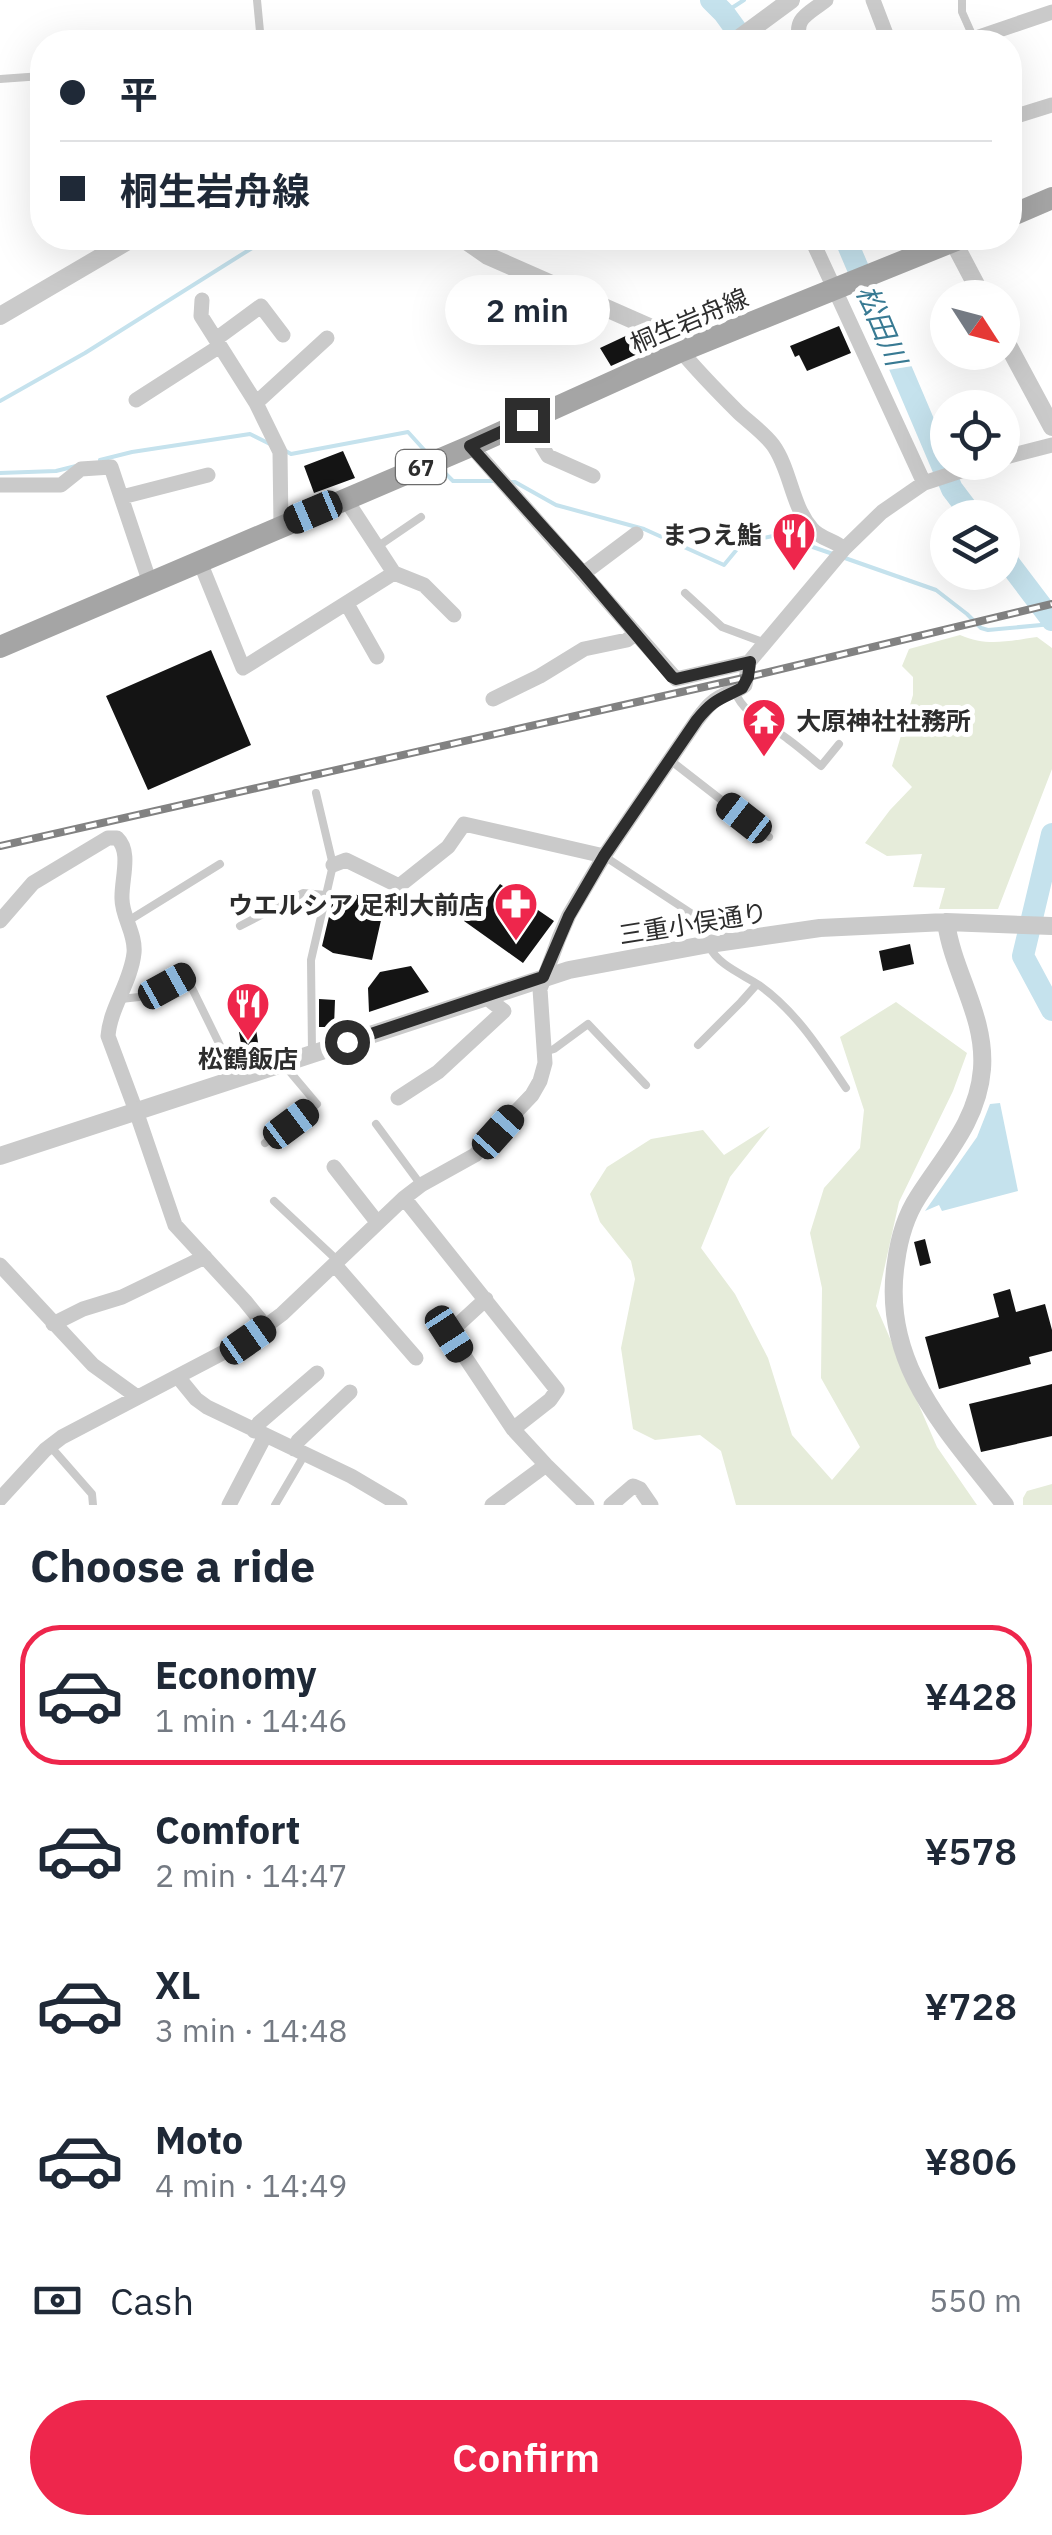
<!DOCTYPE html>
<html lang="en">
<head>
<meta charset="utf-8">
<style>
	:root { --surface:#fff; --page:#f2f2f3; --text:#1f2937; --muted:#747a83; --line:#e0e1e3; --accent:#ee264c }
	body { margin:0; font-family:"IBM Plex Sans","Noto Sans JP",sans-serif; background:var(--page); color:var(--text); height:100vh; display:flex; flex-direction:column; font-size:38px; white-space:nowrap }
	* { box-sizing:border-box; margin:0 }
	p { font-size:32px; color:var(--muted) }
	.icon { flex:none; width:55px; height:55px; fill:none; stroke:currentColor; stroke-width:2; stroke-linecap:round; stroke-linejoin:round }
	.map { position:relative; height:1505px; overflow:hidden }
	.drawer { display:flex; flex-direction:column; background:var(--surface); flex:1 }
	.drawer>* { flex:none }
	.guide { position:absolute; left:30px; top:30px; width:992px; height:220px; border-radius:40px; box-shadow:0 10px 40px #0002; display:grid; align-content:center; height:220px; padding:0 30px; background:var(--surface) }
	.needle { width:65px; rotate:126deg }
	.tools { position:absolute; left:930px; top:280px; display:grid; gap:20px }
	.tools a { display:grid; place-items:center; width:90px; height:90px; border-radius:50%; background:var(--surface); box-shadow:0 10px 40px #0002; font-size:50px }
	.end { position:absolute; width:45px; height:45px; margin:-22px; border:12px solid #2d2d2d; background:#fff; box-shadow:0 0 0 5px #fff }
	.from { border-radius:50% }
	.bubble { position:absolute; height:70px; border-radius:35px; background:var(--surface); box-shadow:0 10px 40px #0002; font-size:32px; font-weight:600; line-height:70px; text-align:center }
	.car { position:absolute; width:30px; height:60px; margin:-30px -15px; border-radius:12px; box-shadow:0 0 8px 2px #0007; background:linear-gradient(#222 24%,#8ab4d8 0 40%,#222 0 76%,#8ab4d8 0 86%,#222 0) }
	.guide b { display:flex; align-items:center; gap:35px; height:95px; font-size:38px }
	.guide b+b { border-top:2px solid var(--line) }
	.guide i { width:25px; height:25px; background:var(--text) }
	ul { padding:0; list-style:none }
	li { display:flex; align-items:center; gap:30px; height:140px; margin:0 20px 15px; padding:0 10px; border:5px solid transparent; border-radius:40px }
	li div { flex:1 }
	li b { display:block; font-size:38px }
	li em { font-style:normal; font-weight:600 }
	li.current { border-color:var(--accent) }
	li>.icon { width:90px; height:90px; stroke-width:1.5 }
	h2 { padding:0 30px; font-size:45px; line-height:120px }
	.pay { display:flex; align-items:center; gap:25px; height:110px; padding:0 30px; font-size:38px }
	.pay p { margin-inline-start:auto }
	.primary-button { display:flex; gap:20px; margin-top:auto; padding:20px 30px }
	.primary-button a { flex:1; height:115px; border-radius:60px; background:var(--accent); color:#fff; font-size:40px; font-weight:600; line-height:115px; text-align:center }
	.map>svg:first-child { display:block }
	.green { fill:#e6ecda }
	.water { fill:#c5e2ed }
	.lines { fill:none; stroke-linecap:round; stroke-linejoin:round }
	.stream { stroke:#c5e2ed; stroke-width:4 }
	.river { stroke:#c5e2ed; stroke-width:22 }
	.building { fill:#141414 }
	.service { stroke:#cacaca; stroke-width:8 }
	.minor { stroke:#cacaca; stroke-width:15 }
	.tertiary { stroke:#cacaca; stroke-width:18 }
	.primary { stroke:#a5a5a5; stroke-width:22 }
	.rail-casing { stroke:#828282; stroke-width:8 }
	.rail { stroke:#fff; stroke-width:4; stroke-dasharray:11; stroke-linecap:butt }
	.route { stroke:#2d2d2d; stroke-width:12 }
	.labels { text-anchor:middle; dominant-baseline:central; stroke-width:10; stroke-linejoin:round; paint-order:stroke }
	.shield { fill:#fff; stroke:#6c6c6c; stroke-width:2.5 }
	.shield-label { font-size:22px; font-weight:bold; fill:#2d2d2d }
	.street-label { font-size:25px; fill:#2d2d2d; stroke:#fff }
	.poi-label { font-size:25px; font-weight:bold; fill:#2d2d2d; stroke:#fff; text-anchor:end }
	.water-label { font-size:28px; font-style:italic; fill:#387a93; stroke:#fff }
</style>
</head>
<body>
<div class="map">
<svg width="1052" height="1505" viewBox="0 0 1052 1505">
	<rect width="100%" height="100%" fill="#fff"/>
	<!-- green -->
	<path class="green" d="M960,635c27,12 48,6 77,2l15,11v121l-54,140h-59l6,-21 -32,-1 9,-33 -35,2 -22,-13 25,-33 22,-23 -20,-21 21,-71v-18l-11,-11 7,-17z
		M896,1002l71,51 -14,38 -54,111 -23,104 61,141 40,58h-241l-15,-54 -21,-16 -45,5 -22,-11 -12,-81 14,-69 -4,-18 -31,-39 -10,-28 17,-27 44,-28 52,-9 21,25 46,-29 -40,51 -29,71 34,46 33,64 24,77 40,45 28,-33 -39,-69 1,-90 -12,-55 14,-45 36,-40 4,-38 -24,-73z
		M1052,1484v21h-29v-7l4,-7z"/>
	<!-- water -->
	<path class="water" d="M1000,1103l18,88 -76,20 -3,-6 -14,6 52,-74 13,-33z"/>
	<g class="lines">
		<!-- stream -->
		<path class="stream" d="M724,13l20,-13
			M0,401l85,-48 183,-115
			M284,450l7,4 117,-22 19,21
			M100,460l32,-8 118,-18 20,10
			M440,468l13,13h42
			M0,473l56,-2 20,-5
			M510,482h5l41,23 88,24 80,36 19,-23 35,-7 55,19
			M842,557l94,33 31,24 14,14 7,2 64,-6"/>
		<!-- river -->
		<path class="river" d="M711,0l13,13 21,29
			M845,238l107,251 22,29
			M1002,554l50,66
			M1052,834l-29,122 29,54"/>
	</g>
	<!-- building -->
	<path class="building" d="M839,326l12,27 -44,18 -8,-16 -4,2 -5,-11z
		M632,333l6,11 8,-5 7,8 -42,19 -11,-18z
		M343,451l12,27 -41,15 -10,-27z
		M211,650l40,95 -103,45 -42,-94z
		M500,884l54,37 -31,42 -59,-42 10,-12 5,3z
		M339,891l41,9 2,16 -10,44 -39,-7 -11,-7 10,-42 3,1z
		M910,944l4,20 -31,7 -4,-20z
		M411,966l18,26 -60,20 -1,-24 12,-16z
		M319,999l16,1 -1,27h-15z
		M256,1029l3,20 -11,4 -6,-3 -3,-18z
		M925,1239l6,24 -11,3 -6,-24z
		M1010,1289l6,23 29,-8 7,26v21l-23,6 2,7 -92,25 -14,-52 74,-20 -6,-23z
		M1052,1384v52l-71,16 -12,-48z"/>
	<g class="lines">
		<!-- service -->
		<path class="service" d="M257,0l4,42
			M962,0v12l12,27
			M0,79l42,-3
			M377,547l44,-30
			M685,593l37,34 43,16
			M735,692c9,23 35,33 54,48 11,8 21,17 32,26l18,-22
			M670,760l99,77
			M604,856l102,67
			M128,921l92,-57
			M240,926l63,-33 23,2
			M709,946c9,19 33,28 50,39 37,26 62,66 87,103
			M121,999l27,-3 38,-20 50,102
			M698,1045l43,-43 16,-18
			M544,1052l10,-3 34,-25 58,61
			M312,1053l-1,-93 22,-95 -17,-72
			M376,1124l45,61
			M265,1143l52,-39 -32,-38
			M274,1201l64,60
			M50,1446l42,48 1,11
			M275,1505l30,-51"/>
		<!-- minor -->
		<path class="minor" d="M873,0l16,42
			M801,42c-9,-24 8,-28 25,-42
			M964,42l88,-30
			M1010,118l42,-13
			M811,238l113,245
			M202,300l-1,16 19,30
			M216,339l45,-33 22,29
			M681,351c18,22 38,42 58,62 11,10 25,20 34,32 18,25 18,60 39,84 8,10 23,11 32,20
			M136,400l84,-54 36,57 24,49 1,74
			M256,403l71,-65
			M527,421l21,35 45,20
			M471,446l205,233 73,-17 95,-113 38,-37 42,-29 64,-21
			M1002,458l50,-13
			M0,485h61l20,-16 30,-2 39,116
			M122,497l86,-22
			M200,562l43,106 151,-95 -49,-75
			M394,573l30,12 30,30
			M584,573l52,-39
			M347,604l30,53
			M493,699l47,-23 44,-27 43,-9 8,-6
			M333,865l13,-5 53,26 49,-39 16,-23 140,32
			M0,921l33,-38 75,-45h9c15,14 4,42 5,61 0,18 14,35 12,54 -3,29 -24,55 -26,83l28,75 39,114 70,76 21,26
			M398,1098l40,-26 66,-61 -12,-9 -3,-7
			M334,1167l43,55
			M404,1198l153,192 -7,10 -37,29 33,36 41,40
			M0,1265l93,100 43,31
			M335,1265l81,93
			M486,1299l-37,34 64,96
			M53,1324l30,-15 39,-12 83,-40
			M178,1377l18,22 11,8 144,69 49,29
			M254,1431l5,-8 58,-50
			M294,1449l4,-8 52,-49
			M0,1499l45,-49 17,-13 185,-97 35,-26 122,-116 17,-13 54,-30 57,-60 8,-14 5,-18 -5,-74 19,-51 10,-23 35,-59 93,-136c7,-9 14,-19 25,-24 9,-5 15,-4 23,-11l4,-23
			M229,1505l36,-69
			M492,1505l54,-40
			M611,1505l22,-19 7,3 11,16"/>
		<!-- tertiary -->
		<path class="tertiary" d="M734,42l57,-42
			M462,238l26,18 168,74 25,21
			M953,241l30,57
			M0,316l133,-78
			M1002,334l50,93
			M946,922c7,51 40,94 36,147 -4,52 -38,87 -64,128 -13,20 -19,42 -22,65 -16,102 51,168 109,243
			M0,1156l569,-186 140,-26 111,-16 126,-6 106,4"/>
		<!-- primary -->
		<path class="primary" d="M1010,216l42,-18
			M0,647l471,-201 210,-95 280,-113"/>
		<defs>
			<path id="rail" d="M0,846l748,-169 304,-73"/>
		</defs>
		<!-- rail casing -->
		<use href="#rail" class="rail-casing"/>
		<!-- rail -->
		<use href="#rail" class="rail"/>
	</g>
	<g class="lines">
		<!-- route -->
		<path class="route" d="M347,1042l196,-65 26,-61 35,-60 93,-136c17,-21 22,-20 45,-32l6,-11 2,-15 -74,17 -4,-2 -88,-104 -114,-127 57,-26"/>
	</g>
	<!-- icons -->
	<defs>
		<symbol id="restaurant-pin" viewBox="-11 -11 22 30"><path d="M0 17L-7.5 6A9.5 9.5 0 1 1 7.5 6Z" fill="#ee264c" stroke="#fff"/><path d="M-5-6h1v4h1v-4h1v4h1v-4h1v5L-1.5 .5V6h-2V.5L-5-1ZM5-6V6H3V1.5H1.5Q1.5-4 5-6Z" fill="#fff"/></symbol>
		<symbol id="temple-pin" viewBox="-11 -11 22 30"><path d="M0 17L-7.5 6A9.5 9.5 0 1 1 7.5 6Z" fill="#ee264c" stroke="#fff"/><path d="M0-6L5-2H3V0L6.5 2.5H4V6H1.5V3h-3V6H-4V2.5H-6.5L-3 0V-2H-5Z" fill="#fff"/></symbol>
		<symbol id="pharmacy-pin" viewBox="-11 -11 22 30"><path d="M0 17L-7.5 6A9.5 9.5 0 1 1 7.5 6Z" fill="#ee264c" stroke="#fff"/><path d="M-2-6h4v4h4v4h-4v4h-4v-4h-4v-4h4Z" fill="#fff"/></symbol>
	</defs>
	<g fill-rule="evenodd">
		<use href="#restaurant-pin" x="769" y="509" width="50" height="68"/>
		<use href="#temple-pin" x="739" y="695" width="50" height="68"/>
		<use href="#pharmacy-pin" x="491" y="879" width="50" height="68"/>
		<use href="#restaurant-pin" x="223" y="979" width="50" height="68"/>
	</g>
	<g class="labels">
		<!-- shield labels -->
		<rect class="shield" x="396" y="450" width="50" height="34" rx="8"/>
		<g class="shield-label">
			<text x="421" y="467">67</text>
		</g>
		<!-- street labels -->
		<g class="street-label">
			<text transform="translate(689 320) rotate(-23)">桐生岩舟線</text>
			<text transform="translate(693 923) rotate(-9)">三重小俣通り</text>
		</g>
		<!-- poi labels -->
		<g class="poi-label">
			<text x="762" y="534">まつえ鮨</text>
			<text x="796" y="720" text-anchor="start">大原神社社務所</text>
			<text x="484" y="904">ウエルシア 足利大前店</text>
			<text x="248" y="1058" text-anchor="middle">松鶴飯店</text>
		</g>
		<!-- water labels -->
		<g class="water-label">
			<text transform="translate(882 325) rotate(67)">松田川</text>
		</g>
	</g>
</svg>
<div class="tools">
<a><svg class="needle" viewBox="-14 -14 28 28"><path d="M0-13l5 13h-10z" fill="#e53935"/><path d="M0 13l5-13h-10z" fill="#747a83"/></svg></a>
<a><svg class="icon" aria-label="locate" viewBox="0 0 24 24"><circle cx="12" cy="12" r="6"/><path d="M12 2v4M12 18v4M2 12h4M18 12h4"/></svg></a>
<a><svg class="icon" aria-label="layers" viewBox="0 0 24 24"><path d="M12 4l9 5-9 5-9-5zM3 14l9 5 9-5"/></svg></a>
</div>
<i class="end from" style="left:347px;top:1042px"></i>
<i class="end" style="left:527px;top:420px"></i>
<div class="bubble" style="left:445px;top:275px;width:165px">2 min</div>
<i class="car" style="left:313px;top:512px;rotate:247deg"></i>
<i class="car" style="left:744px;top:818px;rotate:308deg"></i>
<i class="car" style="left:167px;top:986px;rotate:61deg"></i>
<i class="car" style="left:291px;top:1124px;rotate:53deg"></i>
<i class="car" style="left:498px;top:1132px;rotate:42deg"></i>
<i class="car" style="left:449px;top:1334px;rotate:147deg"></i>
<i class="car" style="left:248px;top:1340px;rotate:55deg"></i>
<div class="guide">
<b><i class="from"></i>平</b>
<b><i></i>桐生岩舟線</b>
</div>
</div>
<section class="drawer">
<h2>Choose a ride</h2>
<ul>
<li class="current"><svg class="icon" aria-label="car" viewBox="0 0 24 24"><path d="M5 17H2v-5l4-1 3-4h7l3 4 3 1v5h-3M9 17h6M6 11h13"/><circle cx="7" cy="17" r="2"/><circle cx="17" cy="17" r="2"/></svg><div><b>Economy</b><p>1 min · 14:46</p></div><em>¥428</em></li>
<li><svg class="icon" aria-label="car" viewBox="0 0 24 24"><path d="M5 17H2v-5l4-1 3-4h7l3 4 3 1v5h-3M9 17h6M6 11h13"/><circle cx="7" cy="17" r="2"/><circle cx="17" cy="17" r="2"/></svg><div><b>Comfort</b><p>2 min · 14:47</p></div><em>¥578</em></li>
<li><svg class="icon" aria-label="car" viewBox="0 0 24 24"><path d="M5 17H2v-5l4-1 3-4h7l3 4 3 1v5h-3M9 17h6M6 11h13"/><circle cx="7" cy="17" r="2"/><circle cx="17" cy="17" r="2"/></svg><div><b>XL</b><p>3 min · 14:48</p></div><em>¥728</em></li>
<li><svg class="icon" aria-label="car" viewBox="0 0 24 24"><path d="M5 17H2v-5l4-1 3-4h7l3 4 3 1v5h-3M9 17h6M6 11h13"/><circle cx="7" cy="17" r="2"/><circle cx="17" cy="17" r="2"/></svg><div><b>Moto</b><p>4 min · 14:49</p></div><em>¥806</em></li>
</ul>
<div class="pay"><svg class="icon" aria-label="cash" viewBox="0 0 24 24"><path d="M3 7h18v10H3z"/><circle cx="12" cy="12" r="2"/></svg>Cash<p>550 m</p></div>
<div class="primary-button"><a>Confirm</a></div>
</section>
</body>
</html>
